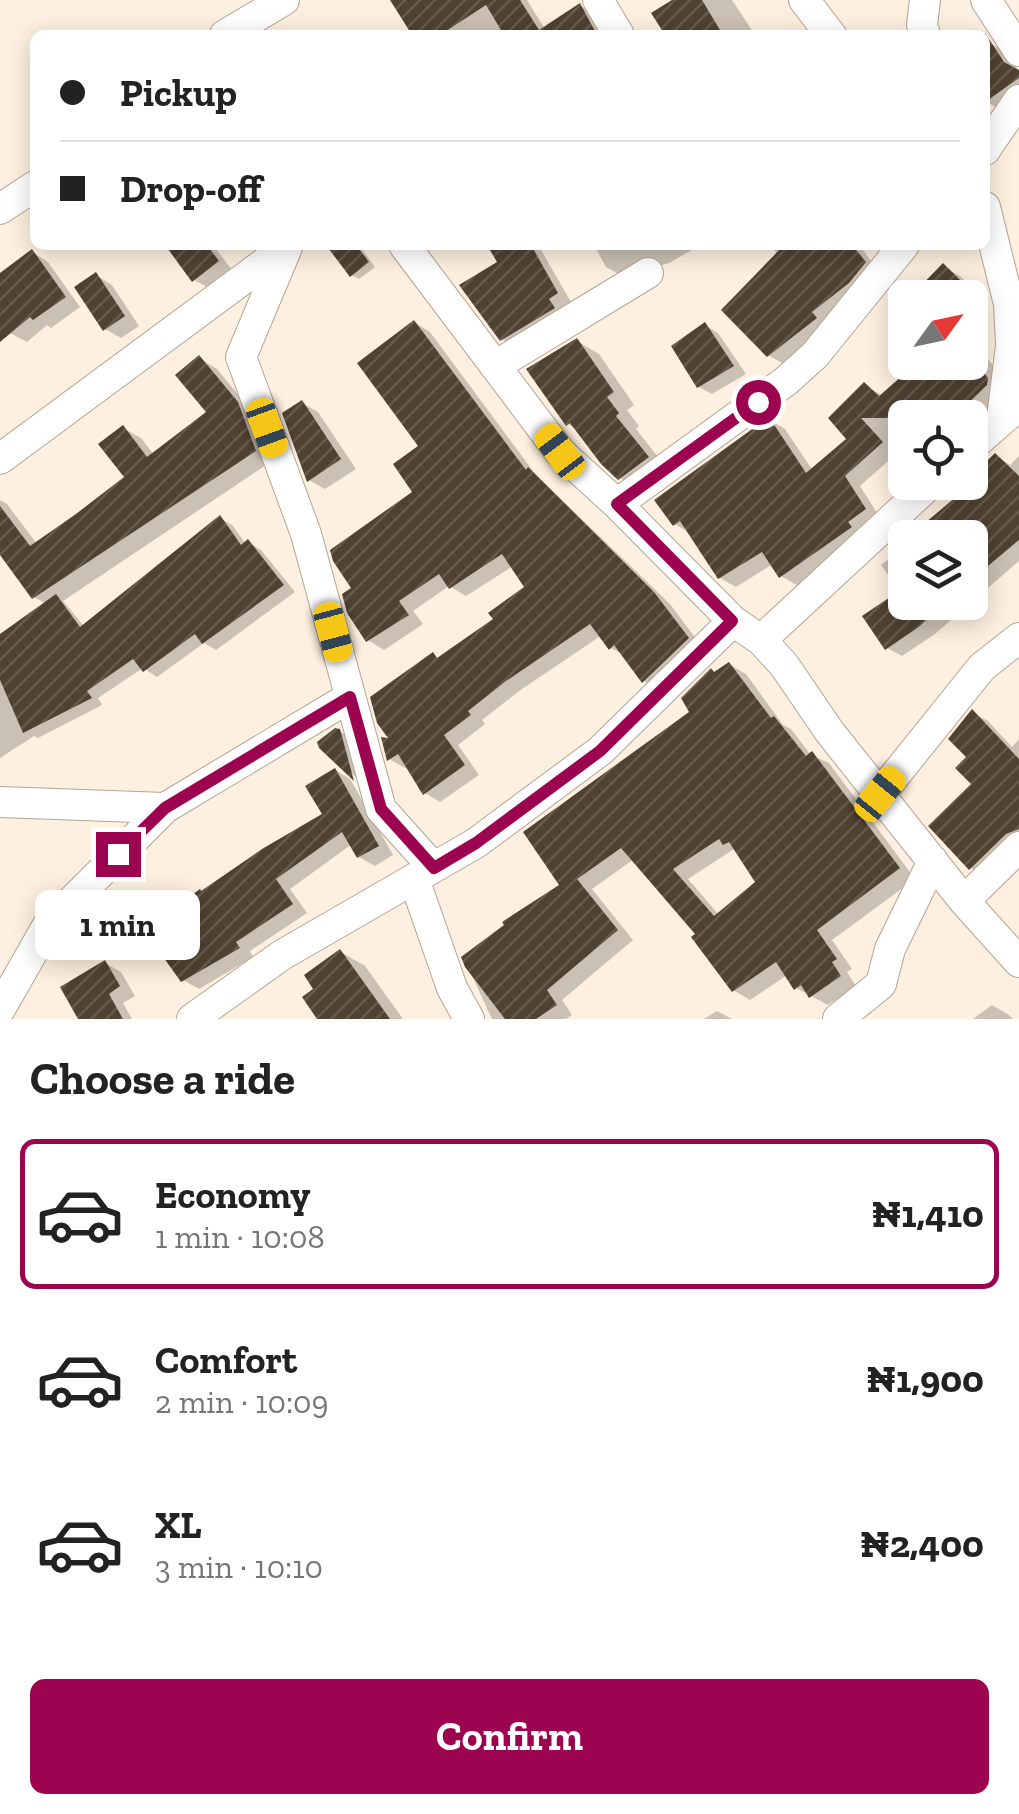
<!DOCTYPE html>
<html lang="en">
<head>
<meta charset="utf-8">
<style>
	:root { --surface:#fff; --page:#f6f6f6; --text:#222; --muted:#767676; --line:#e0e0e0; --accent:#9d044f }
	body { margin:0; font-family:"Zilla Slab",serif; background:var(--page); color:var(--text); height:100vh; display:flex; flex-direction:column; font-size:38px; white-space:nowrap }
	* { box-sizing:border-box; margin:0 }
	p { font-size:32px; color:var(--muted) }
	.icon { flex:none; width:55px; height:55px; fill:none; stroke:currentColor; stroke-width:2; stroke-linecap:round; stroke-linejoin:round }
	.map { position:relative; height:1019px; overflow:hidden }
	.details { display:flex; flex-direction:column; background:var(--surface); flex:1 }
	.details>* { flex:none }
	.guide { position:absolute; left:30px; top:30px; width:960px; height:220px; border-radius:15px; box-shadow:0 5px 25px #0003; display:grid; align-content:center; height:220px; padding:0 30px; background:var(--surface) }
	.needle { width:65px; rotate:57deg }
	.buttons { position:absolute; left:888px; top:280px; display:grid; gap:20px }
	.buttons a { display:grid; place-items:center; width:100px; height:100px; border-radius:15px; background:var(--surface); box-shadow:0 5px 25px #0003; font-size:50px }
	.end { position:absolute; width:45px; height:45px; margin:-22px; border:12px solid #9d044f; background:#fff; box-shadow:0 0 0 5px #fff }
	.from { border-radius:50% }
	.bubble { position:absolute; height:70px; border-radius:15px; background:var(--surface); box-shadow:0 5px 25px #0003; font-size:32px; font-weight:700; line-height:70px; text-align:center }
	.car { position:absolute; width:30px; height:60px; margin:-30px -15px; border-radius:12px; box-shadow:0 0 8px 2px #0007; background:linear-gradient(#f5c518 24%,#345 0 40%,#f5c518 0 76%,#345 0 86%,#f5c518 0) }
	.guide b { display:flex; align-items:center; gap:35px; height:95px; font-size:38px }
	.guide b+b { border-top:2px solid var(--line) }
	.guide i { width:25px; height:25px; background:var(--text) }
	ul { padding:0; list-style:none }
	li { display:flex; align-items:center; gap:30px; height:150px; margin:0 20px 15px; padding:0 10px; border:5px solid transparent; border-radius:15px }
	li div { flex:1 }
	li b { display:block; font-size:38px }
	li em { font-style:normal; font-weight:700 }
	li.active { border-color:var(--accent) }
	li>.icon { width:90px; height:90px; stroke-width:1.5 }
	h2 { padding:0 30px; font-size:45px; line-height:120px }
	.primary-button { display:flex; gap:20px; margin-top:auto; padding:20px 30px }
	.primary-button a { flex:1; height:115px; border-radius:15px; background:var(--accent); color:#fff; font-size:40px; font-weight:700; line-height:115px; text-align:center }
	.map>svg:first-child { display:block }
	.shadow { fill:#0003; fill-rule:evenodd }
	.building { fill:url(#building-hatch); fill-rule:evenodd }
	.lines { fill:none; stroke-linecap:round; stroke-linejoin:round }
	.street-casing { stroke:#b4a592; stroke-width:32 }
	.street { stroke:#fff; stroke-width:30 }
	.route { stroke:#9d044f; stroke-width:12 }
</style>
</head>
<body>
<div class="map">
<svg width="1019" height="1019" viewBox="0 0 1019 1019">
	<defs>
		<pattern id="building-hatch" width="6" height="6" patternUnits="userSpaceOnUse" patternTransform="scale(2.5)"><rect width="6" height="6" fill="#504232"/><path d="M-1 1l2-2M0 6l6-6M5 7l2-2" fill="none" stroke="#665a4d"/></pattern>
	</defs>
	<rect width="100%" height="100%" fill="#fdf0e0"/>
	<!-- shadow -->
	<path class="shadow" d="M392,0h135l18,29 35,-23 14,8 11,21h-191z
		M677,0h55l23,35h-88z
		M990,43l16,10 13,19v26l-17,13 -17,-10v-54z
		M168,245h45l19,25 -23,18 -15,-8z
		M344,245h15l16,22 -16,12 -8,-4z
		M490,245h60l-9,5 30,52 -10,5 6,9 -52,31 -14,-8 -1,-76z
		M594,245h107l-32,18 -47,13 -16,-9z
		M776,245h86l-2,1 20,27 -48,55 -48,36 -16,-9 10,-100 -5,-7z
		M32,252l16,10 32,45 -29,21 -4,-3 -20,17 -17,-9 -10,-13v-44z
		M944,267l16,9 26,26 -16,16v-20z
		M96,275l16,10 27,41 -18,12 -16,-9z
		M415,323l15,9 106,143 134,129 33,44 -43,42 -16,-9 -18,-25 -15,-8 -9,-13 -80,54 -40,31 3,4 -27,21 21,30 -39,27 -15,-9 -17,-27 -3,2 -16,-9 4,-17 40,-87 7,4 56,-39 32,-33 -15,-21 -47,30 -17,-10 -36,25 10,13 -39,26 -16,-10 -14,-51 61,-96 7,-46z
		M705,325l13,8 28,41 -34,20 -13,-7z
		M970,337l35,43 -2,17 -33,29v-8h-65v28l-45,40 21,33 -83,67 -17,-10 -8,-12 -37,23 -16,-9 -29,-45 -17,-9 95,-104 16,9 28,42 37,-32 15,-54 18,11 87,-34z
		M577,341l22,13 35,51 -7,5 12,16 -3,3 33,42 -27,19 -22,-12 -41,-47 -11,-7z
		M199,358l18,11 38,46 17,46 -209,140 21,25 136,-108 12,7 14,19 2,-2 13,8 34,42 -79,58 -12,-7 -47,34 -14,-9 -45,30 4,7 -64,33 -4,-2 -34,22v-121l46,-33 -12,-7 -34,-45v-52l7,4 30,40 91,-66 -5,-50 18,10 13,17 56,-43z
		M302,403l16,9 38,57 -31,20 -16,-9z
		M996,456l14,9 9,-9v105l-84,73 -33,22 -15,-8 14,-55 -20,-28 24,-18v55h65v-64h-52l58,-55z
		M730,665l16,9 37,51 8,4 20,26 18,8 86,116 -83,61 20,29 -5,3 9,14 -28,19 -32,-17 -9,-13 -37,25 -17,-10 -34,-55 -65,-76 -42,30 41,51 -71,60 10,15 -6,4h-74l-28,-61 99,-73 129,-172 23,-39zM734,849l24,33 -39,33 -31,-36z
		M973,713l15,8 24,26 7,-8v105l-33,32 -15,-8 4,-83 -6,-27z
		M339,731l14,8 12,46 -43,-38z
		M335,770l15,9 43,76 -18,11 -16,-9 -7,-13 -62,45 17,24 -57,38 3,6 -54,32 -16,-9 142,-166z
		M341,952l24,14 38,53h-83l-3,-29z
		M105,963l16,9 14,24 -12,7 9,16h-51z
		M992,1005l17,10 4,4h-40z
		M717,1011l15,8h-28z"/>
	<!-- building -->
	<path class="building" d="M390,0h130l19,30 41,-27 17,32h-93l-18,-30 -46,30h-28z
		M672,0h30l21,35h-58l-14,-22z
		M985,33l19,29 15,8v8l-34,24z
		M165,245h42l12,16 -27,21z
		M326,245h30l13,17 -19,15z
		M487,245h44l27,48 -9,6 6,9 -55,33 -41,-56 38,-23z
		M784,245h68l14,17 -17,21 -37,29 5,6 -50,39 -46,-47z
		M32,249l34,48 -33,23 -3,-3 -30,25v-69z
		M943,263l35,35h-69z
		M96,272l29,44 -22,15 -29,-44z
		M414,320l112,150 2,-3 126,125 35,46 -47,45 -28,-38 -5,5 -19,-26 -84,57 -38,30 3,4 -27,20 21,30 -42,30 -25,-41 -11,7 -6,-24 7,1 -11,-15 -7,-26 63,-45 4,6 56,-39 -5,-6 36,-26 -22,-33 -53,35 -10,-15 -40,27 10,14 -43,27 -19,-29 -5,-19 9,-6 -18,-27 -3,-11 82,-58 -19,-28 25,-18 -61,-83z
		M705,322l29,44 -37,22 -26,-42z
		M577,338l37,54 -7,5 12,16 -3,3 33,41 -31,23 -17,-16 -31,-41 -4,3 -40,-57z
		M199,355l39,47 18,49 -224,148 -32,-44v-49l30,40 46,-32 48,-37 -26,-33 25,-19 24,32 59,-45 -31,-37z
		M918,362h57l13,16 -1,7 -34,33h-92l22,24 -38,34 21,33 -18,13 4,5 -73,51 -17,-26 -44,27 -38,-58 -7,5 -19,-26 115,-83 37,56 40,-34 -18,-21 36,-36 15,14z
		M302,400l39,59 -34,23 -25,-69z
		M995,453l24,23v64l-49,41v-43h-33l-12,-15 45,-38v-7z
		M220,515l21,30 7,-6 36,46 -82,59 -7,-10 -52,38 -10,-13 -46,32 5,7 -69,35 -23,-53v-46l56,-40 24,33z
		M905,587v15h39l-24,24 -35,24 -23,-34z
		M729,662l42,56 3,-2 32,40 6,-5 88,117 -83,62 20,29 -5,3 9,14 -32,22 -8,-13 -7,5 -18,-28 -44,30 -41,-55 4,-3 -74,-86 -44,31 41,51 -71,60 10,15 -21,14h-31l-40,-52 -4,-10 43,-32 -2,-3 57,-37 -36,-53 166,-120 -8,-14 30,-30 3,4zM719,839l4,6 6,-3 26,40 -41,34 -41,-47z
		M972,709l47,50v70l-13,5 -37,36 -41,-44 43,-42 -16,-16 11,-11 -18,-18z
		M335,728l5,1 14,52 -35,-33 -2,-6z
		M335,768l44,78 -22,12 -15,-26 -66,47 17,25 -57,38 4,6 -59,34 -37,-52 56,-41 1,2 61,-42 60,-35 -17,-28z
		M340,949l50,70h-73l-15,-22 11,-8 -9,-14z
		M105,960l15,26 -11,8 14,25h-45l-18,-32z"/>
	<g class="lines">
		<defs>
			<path id="street" d="M598,0l21,35
				M804,0l27,35
				M986,0l33,51
				M225,35l59,-35
				M925,35l-3,-10 3,-25
				M985,150l34,-50
				M985,207l24,97 2,42 -9,72
				M0,209l35,-23
				M288,245l-47,112 65,177 75,275 52,58
				M404,245l156,207 57,52 116,117 28,19 23,25 45,66 135,170 55,61
				M495,366l153,-93
				M970,448l47,-41
				M0,459l285,-211
				M617,504l169,-123 29,-26 89,-110
				M761,640l171,-158
				M880,794l102,-127 37,-29
				M0,802l165,6 185,-111
				M414,879l38,109 17,31
				M964,901l55,-54
				M0,1009l48,-84 117,-117
				M192,1019l90,-64 194,-112 124,-92 133,-130
				M838,1019l43,-35 9,-35 43,-88"/>
		</defs>
		<!-- street casing -->
		<use href="#street" class="street-casing"/>
		<!-- street -->
		<use href="#street" class="street"/>
	</g>
	<g class="lines">
		<!-- route -->
		<path class="route" d="M118,854l47,-46 185,-111 31,112 53,59 42,-25 124,-92 132,-130 -115,-117 141,-102"/>
	</g>
</svg>
<div class="buttons">
<a><svg class="needle" viewBox="-14 -14 28 28"><path d="M0-13l5 13h-10z" fill="#e53935"/><path d="M0 13l5-13h-10z" fill="#767676"/></svg></a>
<a><svg class="icon" aria-label="locate" viewBox="0 0 24 24"><circle cx="12" cy="12" r="6"/><path d="M12 2v4M12 18v4M2 12h4M18 12h4"/></svg></a>
<a><svg class="icon" aria-label="layers" viewBox="0 0 24 24"><path d="M12 4l9 5-9 5-9-5zM3 14l9 5 9-5"/></svg></a>
</div>
<i class="end from" style="left:758px;top:402px"></i>
<i class="end" style="left:118px;top:854px"></i>
<div class="bubble" style="left:35px;top:890px;width:165px">1 min</div>
<i class="car" style="left:267px;top:428px;rotate:160deg"></i>
<i class="car" style="left:560px;top:452px;rotate:323deg"></i>
<i class="car" style="left:333px;top:632px;rotate:165deg"></i>
<i class="car" style="left:880px;top:794px;rotate:39deg"></i>
<div class="guide">
<b><i class="from"></i>Pickup</b>
<b><i></i>Drop-off</b>
</div>
</div>
<section class="details">
<h2>Choose a ride</h2>
<ul>
<li class="active"><svg class="icon" aria-label="car" viewBox="0 0 24 24"><path d="M5 17H2v-5l4-1 3-4h7l3 4 3 1v5h-3M9 17h6M6 11h13"/><circle cx="7" cy="17" r="2"/><circle cx="17" cy="17" r="2"/></svg><div><b>Economy</b><p>1 min · 10:08</p></div><em>₦1,410</em></li>
<li><svg class="icon" aria-label="car" viewBox="0 0 24 24"><path d="M5 17H2v-5l4-1 3-4h7l3 4 3 1v5h-3M9 17h6M6 11h13"/><circle cx="7" cy="17" r="2"/><circle cx="17" cy="17" r="2"/></svg><div><b>Comfort</b><p>2 min · 10:09</p></div><em>₦1,900</em></li>
<li><svg class="icon" aria-label="car" viewBox="0 0 24 24"><path d="M5 17H2v-5l4-1 3-4h7l3 4 3 1v5h-3M9 17h6M6 11h13"/><circle cx="7" cy="17" r="2"/><circle cx="17" cy="17" r="2"/></svg><div><b>XL</b><p>3 min · 10:10</p></div><em>₦2,400</em></li>
</ul>
<div class="primary-button"><a>Confirm</a></div>
</section>
</body>
</html>
